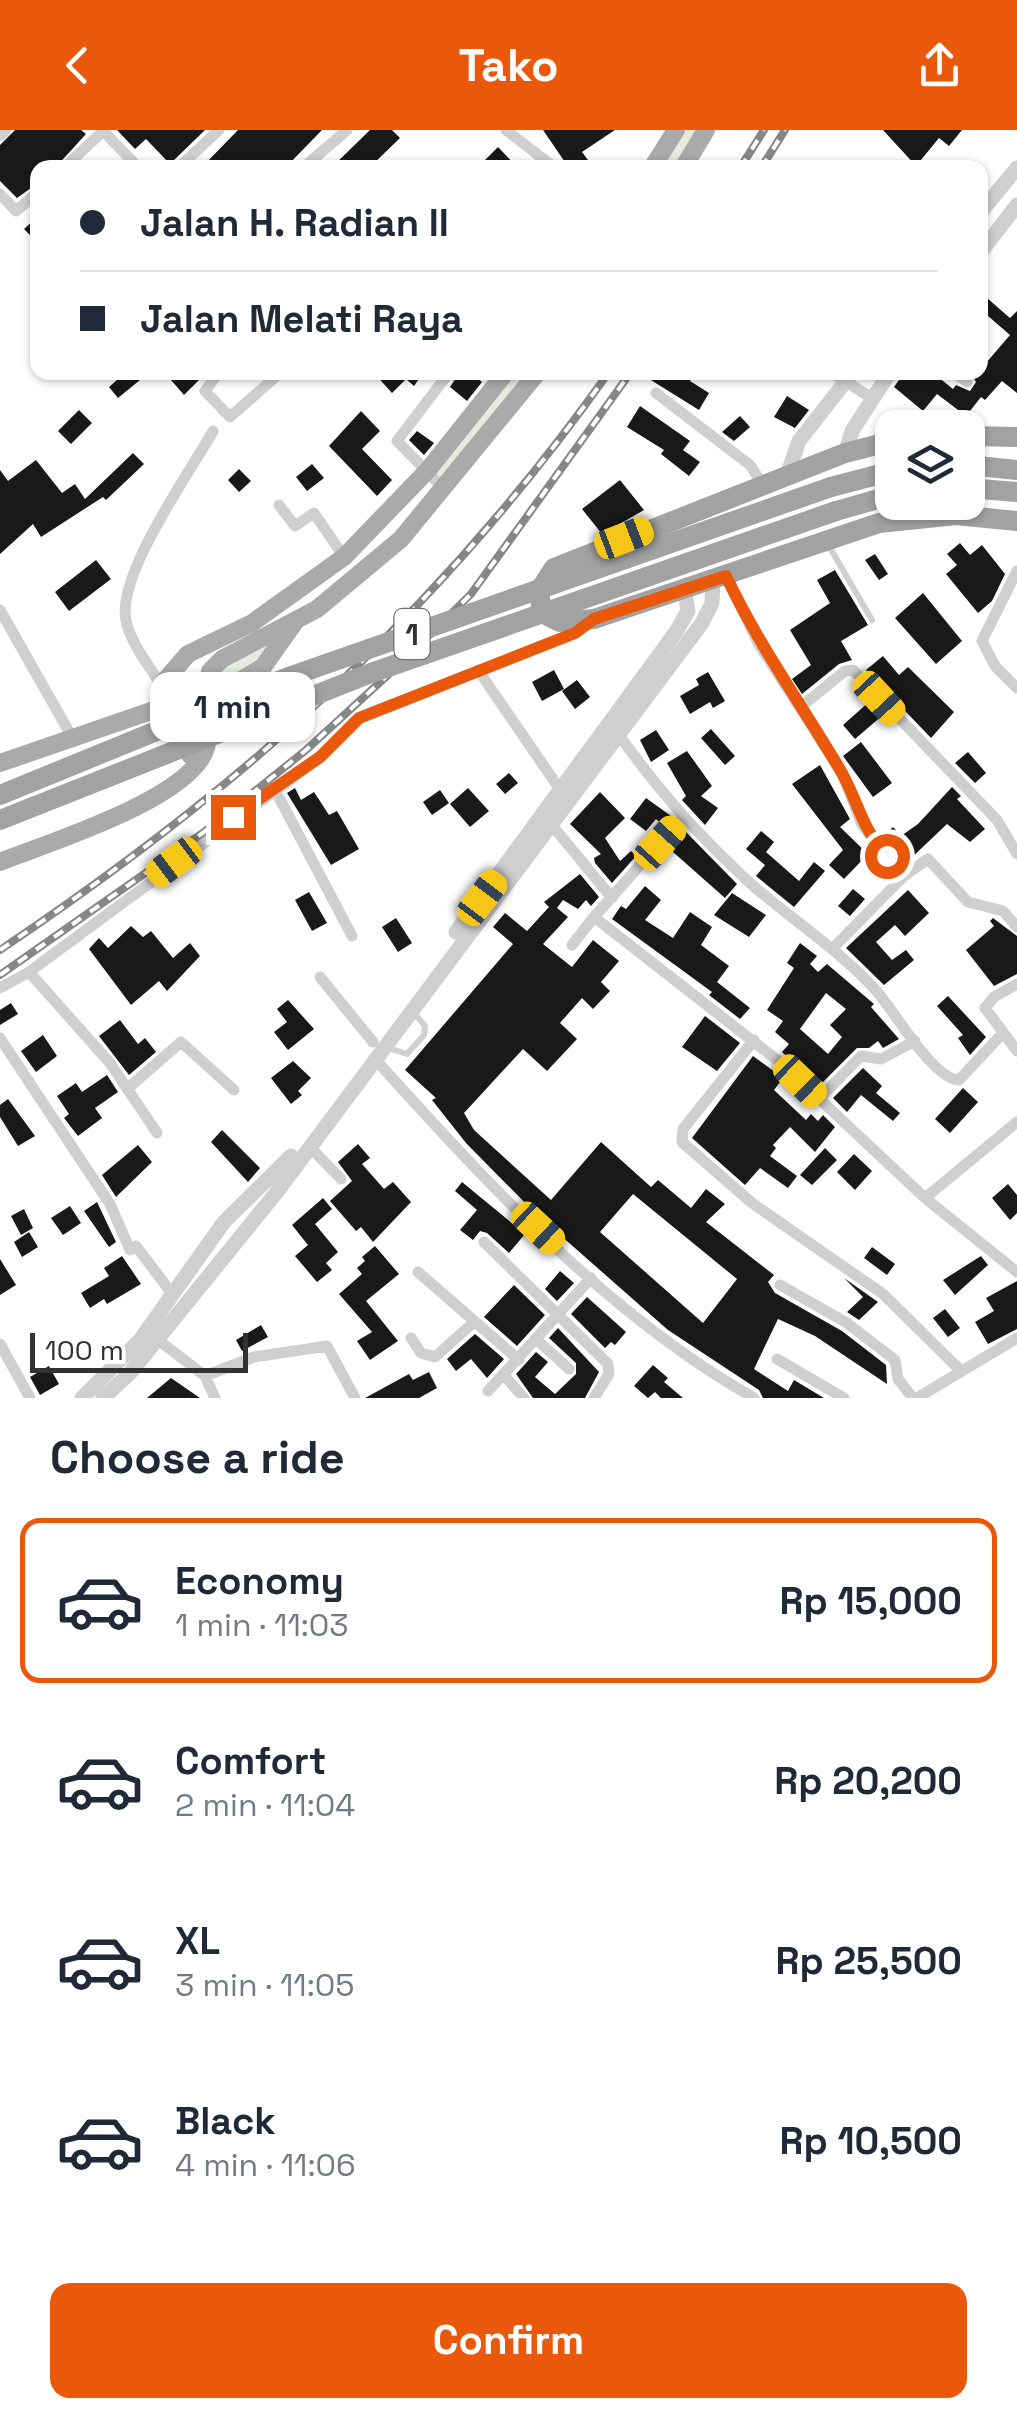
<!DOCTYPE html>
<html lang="en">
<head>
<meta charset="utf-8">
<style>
	:root { --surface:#fff; --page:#f2f2f3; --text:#1f2937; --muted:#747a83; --line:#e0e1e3; --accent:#ea580c }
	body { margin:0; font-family:"Space Grotesk",sans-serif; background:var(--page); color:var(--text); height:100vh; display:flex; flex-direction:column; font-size:38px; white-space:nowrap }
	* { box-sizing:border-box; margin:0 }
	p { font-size:32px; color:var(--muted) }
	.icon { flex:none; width:55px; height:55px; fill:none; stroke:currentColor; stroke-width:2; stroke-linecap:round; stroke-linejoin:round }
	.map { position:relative; height:1268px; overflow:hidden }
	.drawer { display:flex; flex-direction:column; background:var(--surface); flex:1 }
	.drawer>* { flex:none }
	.hud { position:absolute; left:30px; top:30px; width:958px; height:220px; border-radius:20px; box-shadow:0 2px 8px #0004; display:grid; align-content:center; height:220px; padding:0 50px; background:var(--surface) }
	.controls { position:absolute; left:875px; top:280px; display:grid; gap:20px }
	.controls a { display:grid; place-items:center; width:110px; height:110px; border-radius:20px; background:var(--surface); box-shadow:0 2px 8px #0004; font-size:50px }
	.scale { position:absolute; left:30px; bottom:25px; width:218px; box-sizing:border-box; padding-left:10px; border:5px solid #323232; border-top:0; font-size:28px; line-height:35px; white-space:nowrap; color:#323232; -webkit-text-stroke:8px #fff; paint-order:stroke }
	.end { position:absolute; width:45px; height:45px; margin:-22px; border:12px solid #ea580c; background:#fff; box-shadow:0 0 0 5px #fff }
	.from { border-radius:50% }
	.bubble { position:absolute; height:70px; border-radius:20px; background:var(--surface); box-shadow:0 2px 8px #0004; font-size:32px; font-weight:700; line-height:70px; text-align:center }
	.car { position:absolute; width:30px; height:60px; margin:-30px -15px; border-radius:12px; box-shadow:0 0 8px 2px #0007; background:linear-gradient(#f5c518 24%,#345 0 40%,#f5c518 0 76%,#345 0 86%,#f5c518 0) }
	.hud b { display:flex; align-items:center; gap:35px; height:95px; font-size:38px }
	.hud b+b { border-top:2px solid var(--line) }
	.hud i { width:25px; height:25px; background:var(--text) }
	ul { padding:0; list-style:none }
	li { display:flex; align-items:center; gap:30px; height:165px; margin:0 20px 15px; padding:0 30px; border:5px solid transparent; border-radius:20px }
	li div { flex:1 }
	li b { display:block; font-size:38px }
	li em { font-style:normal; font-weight:700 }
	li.current { border-color:var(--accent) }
	li>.icon { width:90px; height:90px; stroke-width:1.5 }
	h2 { padding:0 50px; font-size:45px; line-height:120px }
	.cta { display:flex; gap:20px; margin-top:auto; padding:20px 50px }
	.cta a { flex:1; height:115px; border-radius:20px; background:var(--accent); color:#fff; font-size:40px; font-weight:700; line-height:115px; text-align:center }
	header { display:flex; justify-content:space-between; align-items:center; height:130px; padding:0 50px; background:var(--accent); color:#fff; font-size:45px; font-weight:700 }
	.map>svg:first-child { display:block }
	.green { fill:#e6ebde }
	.building { fill:#191919; fill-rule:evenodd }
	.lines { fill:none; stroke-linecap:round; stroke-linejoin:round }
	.service { stroke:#cfcfcf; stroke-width:6 }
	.minor { stroke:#cfcfcf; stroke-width:11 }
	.tertiary { stroke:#cfcfcf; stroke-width:15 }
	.primary { stroke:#aaa; stroke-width:18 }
	.trunk { stroke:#a2a2a2; stroke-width:20 }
	.rail-casing { stroke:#878787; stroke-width:8 }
	.rail { stroke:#fff; stroke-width:4; stroke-dasharray:11; stroke-linecap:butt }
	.trunk-bridge { stroke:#a2a2a2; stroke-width:20 }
	.route { stroke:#ea580c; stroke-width:12 }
	.labels { text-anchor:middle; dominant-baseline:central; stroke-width:10; stroke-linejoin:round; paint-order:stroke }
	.shield { fill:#fff; stroke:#707070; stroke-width:2.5 }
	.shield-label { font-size:30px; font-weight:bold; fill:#323232 }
</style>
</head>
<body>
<header><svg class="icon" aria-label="back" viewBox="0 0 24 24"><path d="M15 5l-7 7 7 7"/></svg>Tako<svg class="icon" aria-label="share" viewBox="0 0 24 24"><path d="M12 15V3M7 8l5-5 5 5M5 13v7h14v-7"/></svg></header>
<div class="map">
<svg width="1017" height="1268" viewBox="0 0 1017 1268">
	<rect width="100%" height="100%" fill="#fff"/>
	<!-- green -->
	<path class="green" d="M676,0h30l-23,37 -31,1z
		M506,243h32l-93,117 -17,-20z
		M277,498l-14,39 -57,25 4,-21z"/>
	<!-- building -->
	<path class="building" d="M15,0h66l5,4 -31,34h-17v15l-21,15 -17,-17v-36z
		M117,0h88l-35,34 -24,-25 -11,10z
		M238,0h84l-37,38h-84z
		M370,0h22l8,8 -31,30h-38z
		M543,0h72l-33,22 12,16h-25z
		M883,0h79l-13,16 -10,-8 -23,28z
		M498,17l20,21h-41z
		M38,75v38l-14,-14 12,-11 -6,-6z
		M987,168l23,20 7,-7v82l-15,-12 -17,19 -4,-3 -15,19 -29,-22 -14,17 -29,-24 9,-13 6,5 5,-7h18l21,17 3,-4 14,6 6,-9 -6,-10h10v-14l6,5 24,-28 -30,-26z
		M126,242l14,8 -22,18 -9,-11z
		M164,242h43l-23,23z
		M373,242h51l-10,14 -8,-7 -14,14z
		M460,242h9l13,10 -15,19 -17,-14z
		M638,242h58l-6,9 19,12 -10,17z
		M787,266l22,14 -14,18 -21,-11z
		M640,276l50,35 -7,9 17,12 -11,14 -28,-22 3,-4 -37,-23z
		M79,280l13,13 -21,21 -13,-13z
		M361,281l19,20 -18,18 30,31 -15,16 -48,-50z
		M740,286l10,11 -16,14 -12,-9z
		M417,301l17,12 -10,12 -15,-15z
		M133,323l11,11 -38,36 -3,-3 -62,40 -8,-13 -33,30v-84l8,11 28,-21 26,33 13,-9 10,15z
		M312,334l12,14 -17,13 -11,-14z
		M239,339l12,12 -12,11 -11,-12z
		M620,350l24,30 -42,24 -20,-25z
		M960,413l10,12 12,-10 23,29 -13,27 -14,12 -32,-39 11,-9 -10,-11z
		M875,424l13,20 -9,6 -14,-20z
		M96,430l15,19 -42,32 -14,-19z
		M835,440l33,55 -27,16 11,19 -13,4 -37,30 -10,-15 19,-14 -21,-35 40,-27 -13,-23z
		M923,463l39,48 -26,23 -41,-46z
		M883,526l16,19 9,-8 46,45 -23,26 -65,-68z
		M554,540l10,19 -22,12 -10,-19z
		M708,542l17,29 -12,7 -3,-6 -20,12 -10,-18 19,-11 -3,-6z
		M577,550l13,17 -15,12 -13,-18z
		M870,571l13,14 -28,24 -12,-14z
		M711,599l24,27 -10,9 -24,-27z
		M656,600l13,20 -18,12 -11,-22z
		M861,612l31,41 -19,14 -30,-41z
		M687,621l25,35 -11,10 17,12 -13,17 -23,-25 4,-4 -19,-33z
		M968,622l18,21 -11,10 -20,-20z
		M820,635l30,54 -10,8 28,27 -24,25 -15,-14 14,-15 -51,-66z
		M509,643l9,10 -13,11 -9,-10z
		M952,657l9,9 -4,3 28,30 -15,13 -23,-18 -41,39 -23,-27 10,-9 8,9 17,-12z
		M295,658l6,12 13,-8 15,23 8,-4 22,38 -28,16 -44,-72z
		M468,658l21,23 -19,16 -20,-23z
		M440,660l9,13 -17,12 -9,-13z
		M600,662l25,26 -20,20 15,23 11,-10 5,5 -24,27 -17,-20 -1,-5 7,-4 -31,-30z
		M646,668l25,18 -8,9 -7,-6 -10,12 -16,-12z
		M684,700l53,54 -12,14 -52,-46z
		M761,701l13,11 -8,10 33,29 15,-19 11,9 -31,36 -38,-31 9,-11 -19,-16z
		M580,744l19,23 -8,9 -5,-6 -8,9 -15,-9 -6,8 11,9 -25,27 29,23 21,-27 26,21 -18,21 9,9 -17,18 -11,-11 -22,25 17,16 -30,32 -24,-22 -59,64 10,17 77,70 50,-58 50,45 7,-7 33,28 15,-19 19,15 -19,18 68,53 -6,7 7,11 67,38 44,34 1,19 -72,-48 -37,-17 -24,50 34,22 6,-11 30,18h-61l-4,-8 -91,-60 -134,-118 -68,-69 -34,-43 4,-2 -31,-28 108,-126 -20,-17 12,-14 22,18 22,-24 -5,-5zM633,1064l104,85 -34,44 -103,-91z
		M645,756l16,14 -16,20 28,18 17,-26 22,15 -11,18 28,21 -12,16 33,26 -10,11 -31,-24 3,-3 -100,-73 9,-13 5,3z
		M853,759l12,10 -15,17 -12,-10z
		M908,760l21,23 -24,23 -10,-11 -19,17 16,18 14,-10 8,10 -30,25 -38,-37z
		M309,762l18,31 -15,8 -17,-31z
		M732,763l34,22 -17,22 -35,-22z
		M396,788l16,25 -14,9 -16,-25z
		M993,788l24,18v38l-23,12 -28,-36 28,-24 -4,-5z
		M131,796l12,11 8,-6 22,27 17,-15 10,13 -33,35 -8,-10 -28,24 -42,-56 10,-11 9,10z
		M800,813l17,13 -7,8 8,8 9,-8 47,40 -3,3 28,32 -16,9 -5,-7 -9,7h-12l-38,38 -37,-34 7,-8 -14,-12 8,-11 -16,-11 27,-42 -7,-5zM826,863l20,16 -16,16 12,12 -14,17 -28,-25z
		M948,866l38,41 -16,18 -12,-17 5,-3 -26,-29z
		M288,870l26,29 -26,21 -14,-18 13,-10 -10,-13z
		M11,873l7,11 -18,11v-15z
		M705,886l35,27 -23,28 -35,-24z
		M120,890l18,24 7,-6 11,14 -27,23 -30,-39z
		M43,905l14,21 -21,16 -15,-21z
		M753,926l30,22 -9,12 32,30 5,-6 7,7 5,-6 12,12 -20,25 -25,-25 -17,18 3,3 -6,8 27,20 -9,12 -28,-20 -15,17 -53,-47z
		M293,931l18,17 -13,13 4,4 -11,9 -20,-26z
		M863,938l19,18 -6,7 24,20 -7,8 -32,-26 -14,17 -14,-14z
		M107,945l11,17 -23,16 7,10 -24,18 -14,-18 5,-4 -12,-18 19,-13 6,9z
		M963,958l15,14 -28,31 -15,-14z
		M8,969l27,37 -17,10 -18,-29v-12z
		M222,1000l38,38 -12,14 -37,-40z
		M358,1014l12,14 -8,6 22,25 9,-7 18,20 -38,40 -12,-15 -5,4 -26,-30 22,-20 -14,-19z
		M138,1015l14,17 -36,35 -14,-22z
		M825,1018l12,12 -25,25 -12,-10z
		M854,1024l18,17 -17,19 -18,-18z
		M462,1052l63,52 -16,19 -22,-20 -7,-2 -7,9 -13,-10 17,-20 -22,-19z
		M1008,1054l9,11v18l-7,7 -18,-22z
		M323,1068l9,11 -17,15 23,28 -12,11 6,7 -15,12 -22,-26 13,-11 -16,-20z
		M97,1072l19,40 -7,5 -25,-36z
		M70,1076l11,17 -18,12 -12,-17z
		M24,1079l9,19 -12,7 -10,-19z
		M29,1102l9,15 -16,10 -8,-15z
		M375,1116l24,28 -33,27 32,40 -28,19 -13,-19 15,-9 -33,-38 23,-20 -5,-6 8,-7 -3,-4z
		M872,1117l23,17 -8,11 -23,-17z
		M122,1126l19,28 -34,20 -3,-5 -14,9 -9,-15 28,-17 -5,-8z
		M981,1126l7,9 -33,30 -12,-15z
		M0,1129l16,26 -16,10z
		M560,1141l14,12 -17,18 -12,-12z
		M844,1148l34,24 -19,18 -12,-8 16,-15z
		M1017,1151v48l-29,15 -13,-22 19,-11 -8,-13z
		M514,1155l31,30 -28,31 -33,-29z
		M587,1167l39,35 -11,13 -4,-3 -6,6 -34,-34z
		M945,1179l15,19 -12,9 -15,-19z
		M261,1195l7,12 -26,14 -6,-11z
		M558,1198l41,44 -14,26h-52l-17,-24 20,-22 12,10 -13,15 20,17 21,-20v-11l-27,-25z
		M475,1204l29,25 -17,19 -16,-19 -15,12 -9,-12z
		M653,1235l15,13 -4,4 19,16h-22l-6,-6 -7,6 -14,-12z
		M49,1236l10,18 -19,11 -10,-18z
		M429,1242l8,16 -18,10h-54l44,-24 4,6z
		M171,1248l29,20h-53z"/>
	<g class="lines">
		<!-- service -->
		<path class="service" d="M829,416l43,74
			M388,918l19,6 17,-19 1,-9 -11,-13"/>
		<!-- minor -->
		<path class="minor" d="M102,0l37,38
			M506,0l49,38
			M0,6l6,-6
			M64,38l40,-38
			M178,38l41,-38
			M303,38l44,-38
			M0,64l16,17 22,-19
			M219,242l-14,19 25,26 51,-45
			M830,242l42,26
			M954,242l13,10
			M656,263l94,72 13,20
			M445,360l-48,-49 48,-63
			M279,375l16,21 19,-13 30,44
			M1017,441l-35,70 13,25 22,22
			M726,446l32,67 85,132 19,50 42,51
			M0,480l72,127
			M478,540l83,121
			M161,555c-11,-18 -28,-39 -34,-60 -15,-45 63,-152 86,-194
			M802,576l43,-35 8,-1 144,150 20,34
			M618,604c43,59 78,99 132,149 41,36 85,64 123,104 20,21 59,92 86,93l43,-46
			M274,658l78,148
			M682,688l-88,99 187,146 144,135 92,74
			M551,694l61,74
			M572,815l22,-28
			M834,817l70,-71 24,-17 40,43 35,9 14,16
			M29,842l81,91 47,70
			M320,847l53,65
			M1017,854l-23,13 -9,11 32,43
			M0,858l29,-16 292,-215 38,-38 216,-86 15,-11
			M0,908l110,166 20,46 6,-4 37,49
			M754,910l-71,89 -1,13 70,61 131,91 77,76
			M374,928c113,125 232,256 380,340
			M127,959l54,-47 53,48
			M819,969l42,-43 20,3 34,-18
			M309,1016l32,33
			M925,1068l92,-76
			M484,1112l124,122 1,10 -15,24
			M418,1142l101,88
			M780,1155l67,38 48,37 3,19 15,19
			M411,1208l10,15 14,4 39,-35
			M157,1209l48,37 49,-19 73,-11 28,52
			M537,1210l32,29
			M0,1214l30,54
			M777,1229l67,39
			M504,1245l20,23
			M205,1246l10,22
			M488,1261l103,-113
			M917,1268l100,-60"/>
		<!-- tertiary -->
		<path class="tertiary" d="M980,83l37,-45
			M980,123l37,-48
			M845,323l7,-22 38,-59
			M787,345l12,-34 54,-69
			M456,802l220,-300 12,-21 -4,-22
			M82,1268l58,-58 84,-118 67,-66
			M103,1268l27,-25 146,-180 426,-570 10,-20 1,-23"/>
		<!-- primary -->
		<path class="primary" d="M652,38l24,-38
			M683,38l23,-38
			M190,625l-6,-33 -23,-37 27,-31 64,-31 92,-66 84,-87 78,-98
			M0,633l241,-83 22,-13 34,-48
			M0,732c47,-19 191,-63 206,-114 6,-24 -1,-53 4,-77l12,-12 95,-50 84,-70 137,-167"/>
		<!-- trunk -->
		<path class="trunk" d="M968,306l49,1
			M892,311l-47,12 -291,115 -15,23 3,22 18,9 34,-3 285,-96 77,-8 61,6
			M968,335l49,5
			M831,357l61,-16
			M968,358l49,4
			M836,381l56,-16"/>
		<defs>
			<path id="rail" d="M740,38l24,-38
				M761,38l24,-38
				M0,820c243,-163 439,-338 609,-578
				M0,845l204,-143 102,-82 95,-87 70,-69 160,-222"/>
		</defs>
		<!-- rail casing -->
		<use href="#rail" class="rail-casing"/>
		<!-- rail -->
		<use href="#rail" class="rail"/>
		<!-- trunk-bridge -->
		<path class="trunk-bridge" d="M0,665l286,-117 545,-191
			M0,690l371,-147 465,-162"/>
	</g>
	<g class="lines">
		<!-- route -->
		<path class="route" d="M233,687l87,-60 39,-39 216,-85 19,-14 132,-43c32,68 75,128 113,192 20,33 19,55 48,88"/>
	</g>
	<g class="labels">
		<!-- shield labels -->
		<rect class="shield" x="394.5" y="479" width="35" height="50" rx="8"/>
		<g class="shield-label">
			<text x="412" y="504">1</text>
		</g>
	</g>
</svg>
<div class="controls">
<a><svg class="icon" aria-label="layers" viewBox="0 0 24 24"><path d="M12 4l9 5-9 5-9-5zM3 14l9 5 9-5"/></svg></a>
</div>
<div class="scale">100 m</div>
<i class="end from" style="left:887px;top:726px"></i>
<i class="end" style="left:233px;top:687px"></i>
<div class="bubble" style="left:150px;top:542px;width:165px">1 min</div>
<i class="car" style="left:624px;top:408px;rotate:69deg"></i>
<i class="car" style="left:879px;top:568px;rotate:137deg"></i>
<i class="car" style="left:660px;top:713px;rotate:42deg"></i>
<i class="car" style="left:174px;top:732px;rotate:233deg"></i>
<i class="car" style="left:482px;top:768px;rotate:37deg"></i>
<i class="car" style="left:800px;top:951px;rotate:134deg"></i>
<i class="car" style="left:538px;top:1098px;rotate:133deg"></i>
<div class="hud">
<b><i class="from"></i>Jalan H. Radian II</b>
<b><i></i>Jalan Melati Raya</b>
</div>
</div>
<section class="drawer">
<h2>Choose a ride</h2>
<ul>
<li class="current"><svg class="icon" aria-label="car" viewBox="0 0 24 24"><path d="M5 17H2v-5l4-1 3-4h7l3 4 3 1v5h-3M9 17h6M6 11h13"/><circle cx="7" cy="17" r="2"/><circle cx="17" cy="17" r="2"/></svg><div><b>Economy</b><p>1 min · 11:03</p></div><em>Rp 15,000</em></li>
<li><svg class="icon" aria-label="car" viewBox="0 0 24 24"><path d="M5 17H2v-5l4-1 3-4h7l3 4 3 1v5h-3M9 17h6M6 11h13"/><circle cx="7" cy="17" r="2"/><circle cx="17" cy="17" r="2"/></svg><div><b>Comfort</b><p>2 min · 11:04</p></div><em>Rp 20,200</em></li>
<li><svg class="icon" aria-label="car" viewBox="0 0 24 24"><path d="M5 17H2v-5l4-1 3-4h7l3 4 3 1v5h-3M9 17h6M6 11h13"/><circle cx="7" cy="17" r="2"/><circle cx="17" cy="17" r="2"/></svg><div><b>XL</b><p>3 min · 11:05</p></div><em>Rp 25,500</em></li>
<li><svg class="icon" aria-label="car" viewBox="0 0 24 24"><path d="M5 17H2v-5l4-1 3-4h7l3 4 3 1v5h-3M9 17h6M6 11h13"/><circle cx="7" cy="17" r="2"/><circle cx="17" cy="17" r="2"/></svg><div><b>Black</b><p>4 min · 11:06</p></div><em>Rp 10,500</em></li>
</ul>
<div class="cta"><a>Confirm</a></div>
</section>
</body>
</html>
